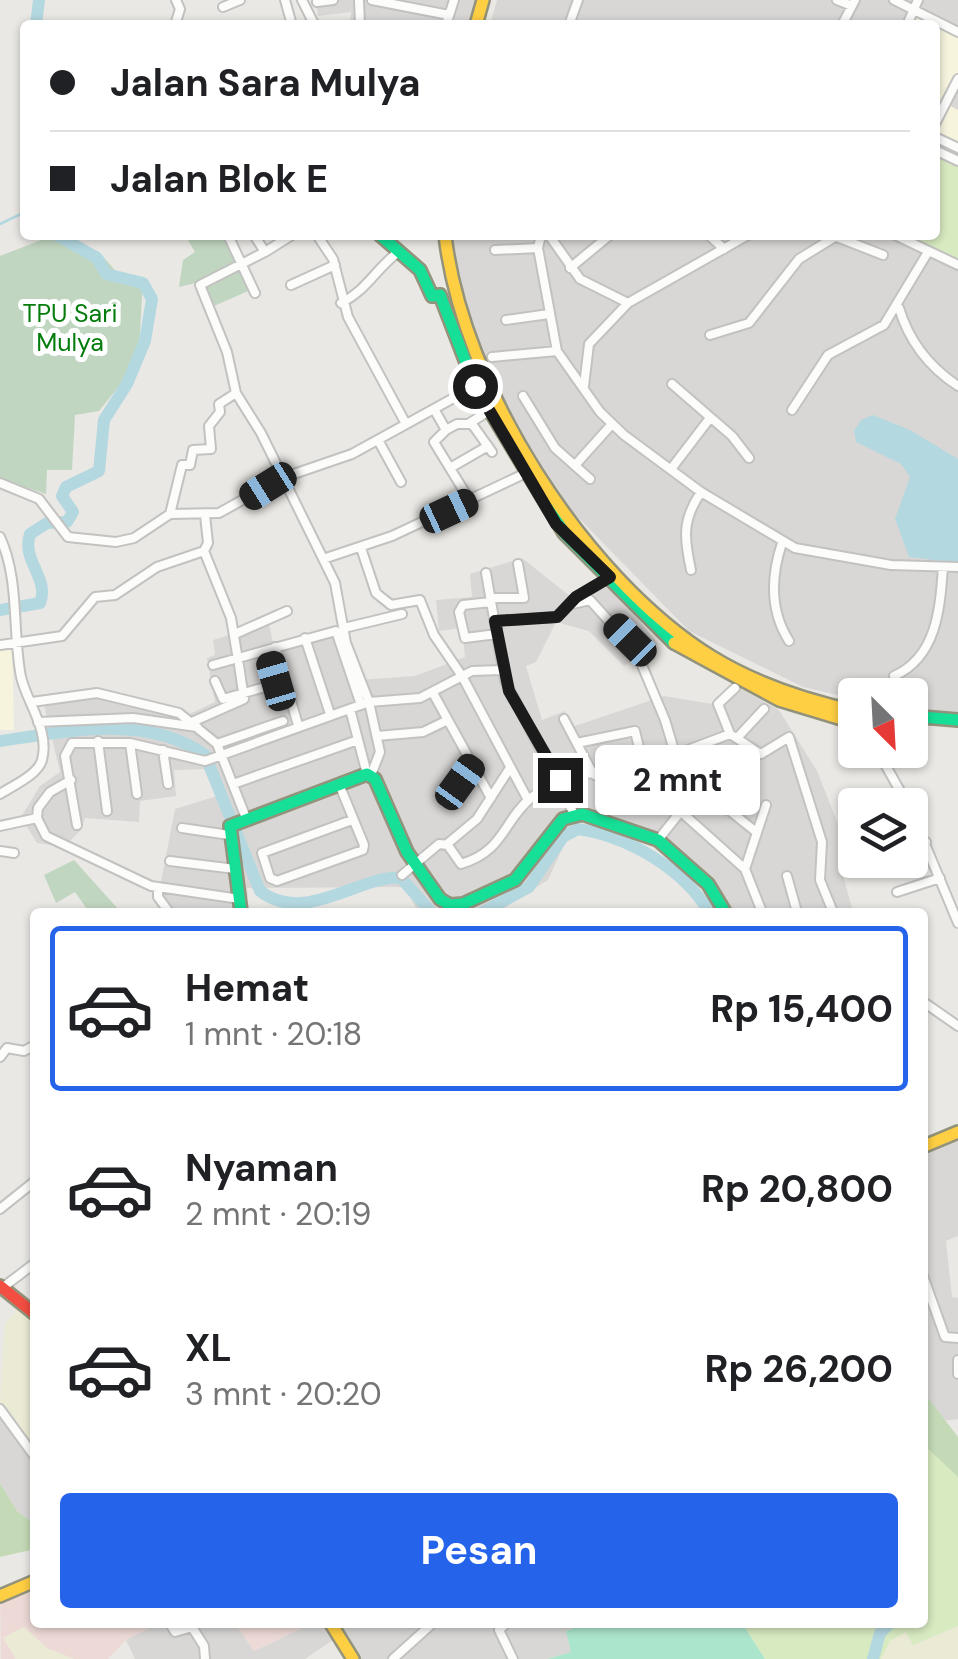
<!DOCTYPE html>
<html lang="id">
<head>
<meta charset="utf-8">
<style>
	:root { --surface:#fff; --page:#f6f6f6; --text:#202124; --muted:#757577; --line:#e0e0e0; --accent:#2563eb }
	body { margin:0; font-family:"DM Sans",sans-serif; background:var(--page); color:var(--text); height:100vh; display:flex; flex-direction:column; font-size:38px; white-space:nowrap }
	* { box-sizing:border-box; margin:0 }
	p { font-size:32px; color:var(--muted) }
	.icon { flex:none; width:55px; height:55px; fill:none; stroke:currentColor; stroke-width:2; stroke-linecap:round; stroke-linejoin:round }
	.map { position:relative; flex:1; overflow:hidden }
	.panel { position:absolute; left:30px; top:908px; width:898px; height:720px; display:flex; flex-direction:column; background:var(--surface); border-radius:10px; box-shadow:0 2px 8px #0004 }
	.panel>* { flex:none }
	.banner { position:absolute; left:20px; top:20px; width:920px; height:220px; border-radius:10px; box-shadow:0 2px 8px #0004; display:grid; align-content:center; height:220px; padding:0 30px; background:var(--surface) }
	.needle { width:65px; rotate:156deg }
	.controls { position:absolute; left:838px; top:678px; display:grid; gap:20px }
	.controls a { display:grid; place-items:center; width:90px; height:90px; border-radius:10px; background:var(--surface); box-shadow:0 2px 8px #0004; font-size:50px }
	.end { position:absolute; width:45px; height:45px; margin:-22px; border:12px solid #1b1b1b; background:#fff; box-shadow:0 0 0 5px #fff }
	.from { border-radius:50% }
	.bubble { position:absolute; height:70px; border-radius:10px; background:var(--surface); box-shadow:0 2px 8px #0004; font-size:32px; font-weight:700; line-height:70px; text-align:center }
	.car { position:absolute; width:30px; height:60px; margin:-30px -15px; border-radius:12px; box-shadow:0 0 8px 2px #0007; background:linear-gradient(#222 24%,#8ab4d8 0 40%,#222 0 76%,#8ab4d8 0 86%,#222 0) }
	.banner b { display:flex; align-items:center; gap:35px; height:95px; font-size:38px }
	.banner b+b { border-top:2px solid var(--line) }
	.banner i { width:25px; height:25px; background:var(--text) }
	ul { padding:18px 0 0; list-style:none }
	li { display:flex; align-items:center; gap:30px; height:165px; margin:0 20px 15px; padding:0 10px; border:5px solid transparent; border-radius:10px }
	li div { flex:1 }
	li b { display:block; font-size:38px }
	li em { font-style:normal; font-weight:700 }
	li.current { border-color:var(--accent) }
	li>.icon { width:90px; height:90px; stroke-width:1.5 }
	.primary-button { display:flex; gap:20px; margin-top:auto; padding:20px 30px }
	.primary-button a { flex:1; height:115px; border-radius:10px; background:var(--accent); color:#fff; font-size:40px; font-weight:700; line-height:115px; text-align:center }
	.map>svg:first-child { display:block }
	.residential { fill:#d9d7d5 }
	.commercial { fill:#eddad7 }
	.education { fill:#f6f4dd }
	.farmland { fill:#ebebd5 }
	.grass { fill:#d7eac0 }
	.forest { fill:#c4dab7 }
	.cemetery { fill:#c1d6c1 }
	.pitch { fill:#abe5cb }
	.water { fill:#b4d8e0 }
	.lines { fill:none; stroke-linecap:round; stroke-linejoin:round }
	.stream { stroke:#b4d8e0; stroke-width:2.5 }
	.river { stroke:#b4d8e0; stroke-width:12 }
	.street-casing { stroke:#c2c2c0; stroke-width:12 }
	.fast-casing { stroke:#93937c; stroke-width:16 }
	.slow-casing { stroke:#93937c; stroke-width:16 }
	.jam-casing { stroke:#93937c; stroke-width:16 }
	.street { stroke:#fcfcfb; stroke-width:8 }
	.fast { stroke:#16e098; stroke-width:11 }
	.slow { stroke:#ffcf43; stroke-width:11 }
	.jam { stroke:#f24e42; stroke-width:11 }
	.route { stroke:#1b1b1b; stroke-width:12 }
	.labels { text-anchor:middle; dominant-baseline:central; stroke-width:10; stroke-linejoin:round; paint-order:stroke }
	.park-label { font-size:25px; fill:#057d0d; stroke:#fff }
</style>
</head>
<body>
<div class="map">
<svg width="958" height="1659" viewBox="0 0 958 1659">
	<rect width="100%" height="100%" fill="#eae8e4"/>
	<!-- residential -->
	<path class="residential" d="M316,0h159l-6,25h-119l1,-13 -33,4z
		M497,0h461v713l-48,-4v-14h-55v4l-52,-12 -114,-56 -127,-130 -37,-58 -37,-67 -33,-89 -4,-52h484v-210h-445z
		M522,558l49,39 34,-21 53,68 -34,22 -35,-35 -33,-9 -20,40 -10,4 16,54 23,-9 7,16 92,-31 49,8 23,-18 43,24 38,61 29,73 -6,20 13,48h-136l-9,-21 -60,-49 -62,-20 -13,3 -25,55 -50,32h-80l-13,-25 -158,1 2,24h-87l-5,-10 18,-93 45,-14 -10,-26 -36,1 2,26 -36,5 -1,21 -54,-4 -5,13 -16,16 -27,-4 -16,-26 19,-31 20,-14 -16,-67 47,-9 71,9 21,12 32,-15 -8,-44 8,-3 -2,-15 56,-17 6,29 64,-18 20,46 56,-4 50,-19 -3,-29 -23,3 -3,-31 36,-3 -2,-23z
		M958,1135v101l-12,5 6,56 6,1v121l-15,2 -20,-31 -1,-239z
		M0,1403l35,48v73l-18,-13 -17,-28z
		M159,1622l28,1 4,6 12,-6h25l9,3 17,25 58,-28 271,1 -17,7 6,21 -25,7h-191l-16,-24 -35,24h-170l-9,-19z"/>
	<!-- commercial -->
	<path class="commercial" d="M35,1575v47l124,1 -33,17 -18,19h-34l-70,-21 12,21h-15l-1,-69z
		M228,1623h84l-58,28 -17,-25z"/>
	<!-- education -->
	<path class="education" d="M917,10l41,22v47l-13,24 13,7v37l-23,-10 4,-22 -4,-3v-87h-25z
		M0,647h12l2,83h-14z"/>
	<!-- farmland -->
	<path class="farmland" d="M20,1307l15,11v133l-35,-48 5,-80z
		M958,1626v33h-77l9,-18 16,-9 7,13z
		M24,1627l23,21 27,11h-58l-13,-21z"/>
	<!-- grass -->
	<path class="grass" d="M935,152l23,12v99l-57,-28h34z
		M923,1444l35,33v149l-45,19 -7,-13 -16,9 -9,18h-116l-23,-36 180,-1z"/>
	<!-- forest -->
	<path class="forest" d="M922,1390l36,47v40l-35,-33z
		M0,1483l17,28 18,13v25l-35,8z"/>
	<!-- cemetery -->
	<path class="cemetery" d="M54,235l45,17 21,24 23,2 -4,73 -15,29 -25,31 -24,4 -3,55h-25l-1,24 -46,-15v-223z
		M185,235h40l30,53 -41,18 -10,-25 -25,6 4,-27 12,-8z
		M74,860l45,50 -30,2 -14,-20 -19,11 -12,-28z"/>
	<!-- pitch -->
	<path class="pitch" d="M586,1623h156l23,36h-218l24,-7 -5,-21z"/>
	<!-- water -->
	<path class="water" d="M873,415l37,15 48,29v104l-49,-6 -14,-38 15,-42 -9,-13 -45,-22 -2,-11 7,-11z"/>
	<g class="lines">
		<!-- stream -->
		<path class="stream" d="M0,224l25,-12"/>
		<!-- river -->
		<path class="river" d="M36,25l3,-25
			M0,610l40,-7c10,-25 -19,-42 -10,-69l17,-11 20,-1 6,-10 -11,-16 4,-9 33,-16 5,-51 23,-36 18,-43 7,-42 -9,-16 -37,-9 -9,-16 -40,-23
			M0,741c65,-9 147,-28 205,14l55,136c45,35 101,-17 141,-13l30,34
			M483,912l46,-25 34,-50 15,-8c49,7 105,39 131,83
			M873,1659l7,-26 11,-11"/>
		<defs>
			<path id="street" d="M285,0l7,25
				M302,0l11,22
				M359,0l1,25
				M372,0l77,15
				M837,0l15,6
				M894,0l64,32
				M317,2l16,-2
				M223,7l17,-7
				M175,25l5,-16 -4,-9
				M446,25l8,-25
				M569,25l9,-25
				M842,25l13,-25
				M907,25l11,-25
				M935,124l23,-45
				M935,137l23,11
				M935,150l23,11
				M228,235l27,58
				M254,235l11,17 27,-17
				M317,235l16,24 15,58 58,107
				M541,235l-3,13 19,103 43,61 24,23 77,57 94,56 96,17 67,2
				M549,235l31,44 48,24 120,-68
				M895,235l63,30
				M711,237l13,12
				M837,237l46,18
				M495,250l43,-2
				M265,252l-65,33 27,67 9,41 25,40 74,150 11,60 23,59 11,50 -9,23
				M570,268l40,-33
				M291,285l44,-20
				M341,303c26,-13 34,-33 56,-50
				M899,308c10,33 30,59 59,78
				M506,320l43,-6
				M710,335l39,-12 50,-64 39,-24
				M492,357l65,-6
				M672,384l60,52 17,22
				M584,386l5,-42 39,-41
				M523,396l32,52 35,31
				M434,409l12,21 -12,12 36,59
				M792,410l36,-55 56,-30 44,-73
				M468,424l21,-13
				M446,430l11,-6h15l20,28
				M378,440l23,42
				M577,463l35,-39
				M450,468l38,-22
				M671,469l39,-51
				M0,483l39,16 29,38 48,5 18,-4 36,-24 49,-1 63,-35 70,-24 127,-70
				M170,514l12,-49h8l3,-15 18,-1 -2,-23 11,-14 -1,-8 17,-11
				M0,537c20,43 12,94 21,140 6,26 29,53 21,83 -4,15 -30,26 -42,34
				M782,543c-11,33 -12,68 7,98
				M361,548l15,45 15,12 29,-5 14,35 28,41 66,124
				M204,551l27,67 7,42
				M323,559l69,-23 134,-63
				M691,570c-7,-32 -9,-50 10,-78
				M486,573l19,108 69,133
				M491,598h33l-6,-34
				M491,602l-28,3 -4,7 6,26 32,-4
				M568,605l22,-5 46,51 29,69 24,80
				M495,621l62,-4 20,-20 33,-20
				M344,628l58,-14
				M235,634l52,-23
				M305,638l25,76
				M0,645l62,-9 33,-39 20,-2 42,-28 47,-16 4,-8 -3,-28
				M275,647l23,78
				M213,665l123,-34 25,74
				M894,676c43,-19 46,-68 49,-109
				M215,681l8,18 49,-14 4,-4 -9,-31
				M735,688l-17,16 12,30 31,20 28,-17 33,105 -2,38 13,32
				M433,693l58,105
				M32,702l65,-9 82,20 38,31 29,74
				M350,709l17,65
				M38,722l95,-4 64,9
				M192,722l52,-23 -5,-34
				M377,736l46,-4 25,-12
				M737,738l27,-29
				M98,741l9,70
				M130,743l7,51
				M577,743l58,-12 8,33
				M217,744l66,-23
				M163,750l5,34
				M877,750l31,55
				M674,755l56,-21
				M510,768l-33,51 -30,25 14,20c44,-13 42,-44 71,-67 30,-24 74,-26 111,-33l1,27 -10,5 -41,-22 -29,-55
				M71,780l-21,12 -12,16 -1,10 9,18 105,50 89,13
				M233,784l125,-44
				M339,784l25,61 -1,5 -86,31 -7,-3 -8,-25 90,-33
				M448,799l24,-34
				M910,808l48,115
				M679,810l66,59
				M727,810l17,-27
				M77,825l-12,-69 7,-13h58l75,18 164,-59 51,-4 52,-27 30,-1
				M0,826l37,-8
				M182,828l47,7
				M658,840l42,-53 55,44
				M910,847l16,-5
				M0,851l14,2
				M170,861l65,8
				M867,862l6,-2
				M402,875l37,-31 9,1
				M787,876l10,36
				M158,888v9l11,15
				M897,892l43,-14
				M762,912l-17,-43 21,-64
				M922,1001l36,25
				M0,1057l7,-9 17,3 11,-6
				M0,1209l35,-28
				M922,1273l23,64 13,1
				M2,1288l33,-25
				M958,1360v14
				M0,1409l35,48
				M169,1622l6,10 17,-5 12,19 1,13
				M508,1622l-9,8 14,29
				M393,1659l41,-37"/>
			<path id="fast" d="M380,235l40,35 12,26 8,-1 35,91 89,147 110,110
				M910,716l48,4
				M241,912l-11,-86 137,-52 8,5 32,73 33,47 10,6 13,-1 52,-24 48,-61 19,-5 76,26 50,44 17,28"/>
			<path id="slow" d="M476,25l7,-25
				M445,235c17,150 138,342 267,422 44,27 93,43 143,54
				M674,643l105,57 76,23
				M922,1147l36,-15
				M0,1596l35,-15
				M330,1622l23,37"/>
			<path id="jam" d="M0,1286l35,28"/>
		</defs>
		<!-- street casing -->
		<use href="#street" class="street-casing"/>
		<!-- fast casing -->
		<use href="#fast" class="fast-casing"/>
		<!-- slow casing -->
		<use href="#slow" class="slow-casing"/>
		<!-- jam casing -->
		<use href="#jam" class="jam-casing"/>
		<!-- street -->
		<use href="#street" class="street"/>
		<!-- fast -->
		<use href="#fast" class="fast"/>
		<!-- slow -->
		<use href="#slow" class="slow"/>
		<!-- jam -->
		<use href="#jam" class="jam"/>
	</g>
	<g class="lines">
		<!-- route -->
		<path class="route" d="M475,386l81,138 54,53 -34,20 -19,20 -62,4 14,70 51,89"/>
	</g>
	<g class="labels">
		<!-- park labels -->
		<g class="park-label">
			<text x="70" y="313">TPU Sari<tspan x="70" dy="29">Mulya</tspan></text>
		</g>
	</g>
</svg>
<div class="controls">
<a><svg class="needle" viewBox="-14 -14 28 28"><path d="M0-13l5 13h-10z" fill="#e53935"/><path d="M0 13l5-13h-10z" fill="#757577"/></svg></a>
<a><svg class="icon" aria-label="layers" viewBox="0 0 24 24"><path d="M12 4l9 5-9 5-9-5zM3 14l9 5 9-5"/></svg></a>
</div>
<i class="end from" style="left:475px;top:386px"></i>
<i class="end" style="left:560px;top:780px"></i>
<div class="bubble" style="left:595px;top:745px;width:165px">2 mnt</div>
<i class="car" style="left:268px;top:486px;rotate:238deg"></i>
<i class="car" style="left:449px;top:511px;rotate:65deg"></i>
<i class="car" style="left:630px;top:640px;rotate:315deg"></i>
<i class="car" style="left:276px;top:681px;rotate:344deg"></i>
<i class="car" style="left:460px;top:782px;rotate:36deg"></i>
<div class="banner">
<b><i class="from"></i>Jalan Sara Mulya</b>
<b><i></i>Jalan Blok E</b>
</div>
<section class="panel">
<ul>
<li class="current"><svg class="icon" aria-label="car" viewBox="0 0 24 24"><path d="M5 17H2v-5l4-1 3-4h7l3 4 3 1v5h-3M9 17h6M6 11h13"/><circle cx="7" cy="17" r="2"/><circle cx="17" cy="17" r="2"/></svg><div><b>Hemat</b><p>1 mnt · 20:18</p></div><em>Rp 15,400</em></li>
<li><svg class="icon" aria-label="car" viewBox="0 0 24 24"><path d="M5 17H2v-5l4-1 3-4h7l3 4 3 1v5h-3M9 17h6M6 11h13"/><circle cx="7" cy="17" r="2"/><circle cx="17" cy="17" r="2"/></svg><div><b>Nyaman</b><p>2 mnt · 20:19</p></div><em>Rp 20,800</em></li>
<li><svg class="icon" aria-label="car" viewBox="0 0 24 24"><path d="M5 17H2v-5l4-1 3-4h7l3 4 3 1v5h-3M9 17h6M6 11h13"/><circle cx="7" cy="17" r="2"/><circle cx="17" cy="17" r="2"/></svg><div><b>XL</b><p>3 mnt · 20:20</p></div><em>Rp 26,200</em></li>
</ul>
<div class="primary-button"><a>Pesan</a></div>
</section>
</div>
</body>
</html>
